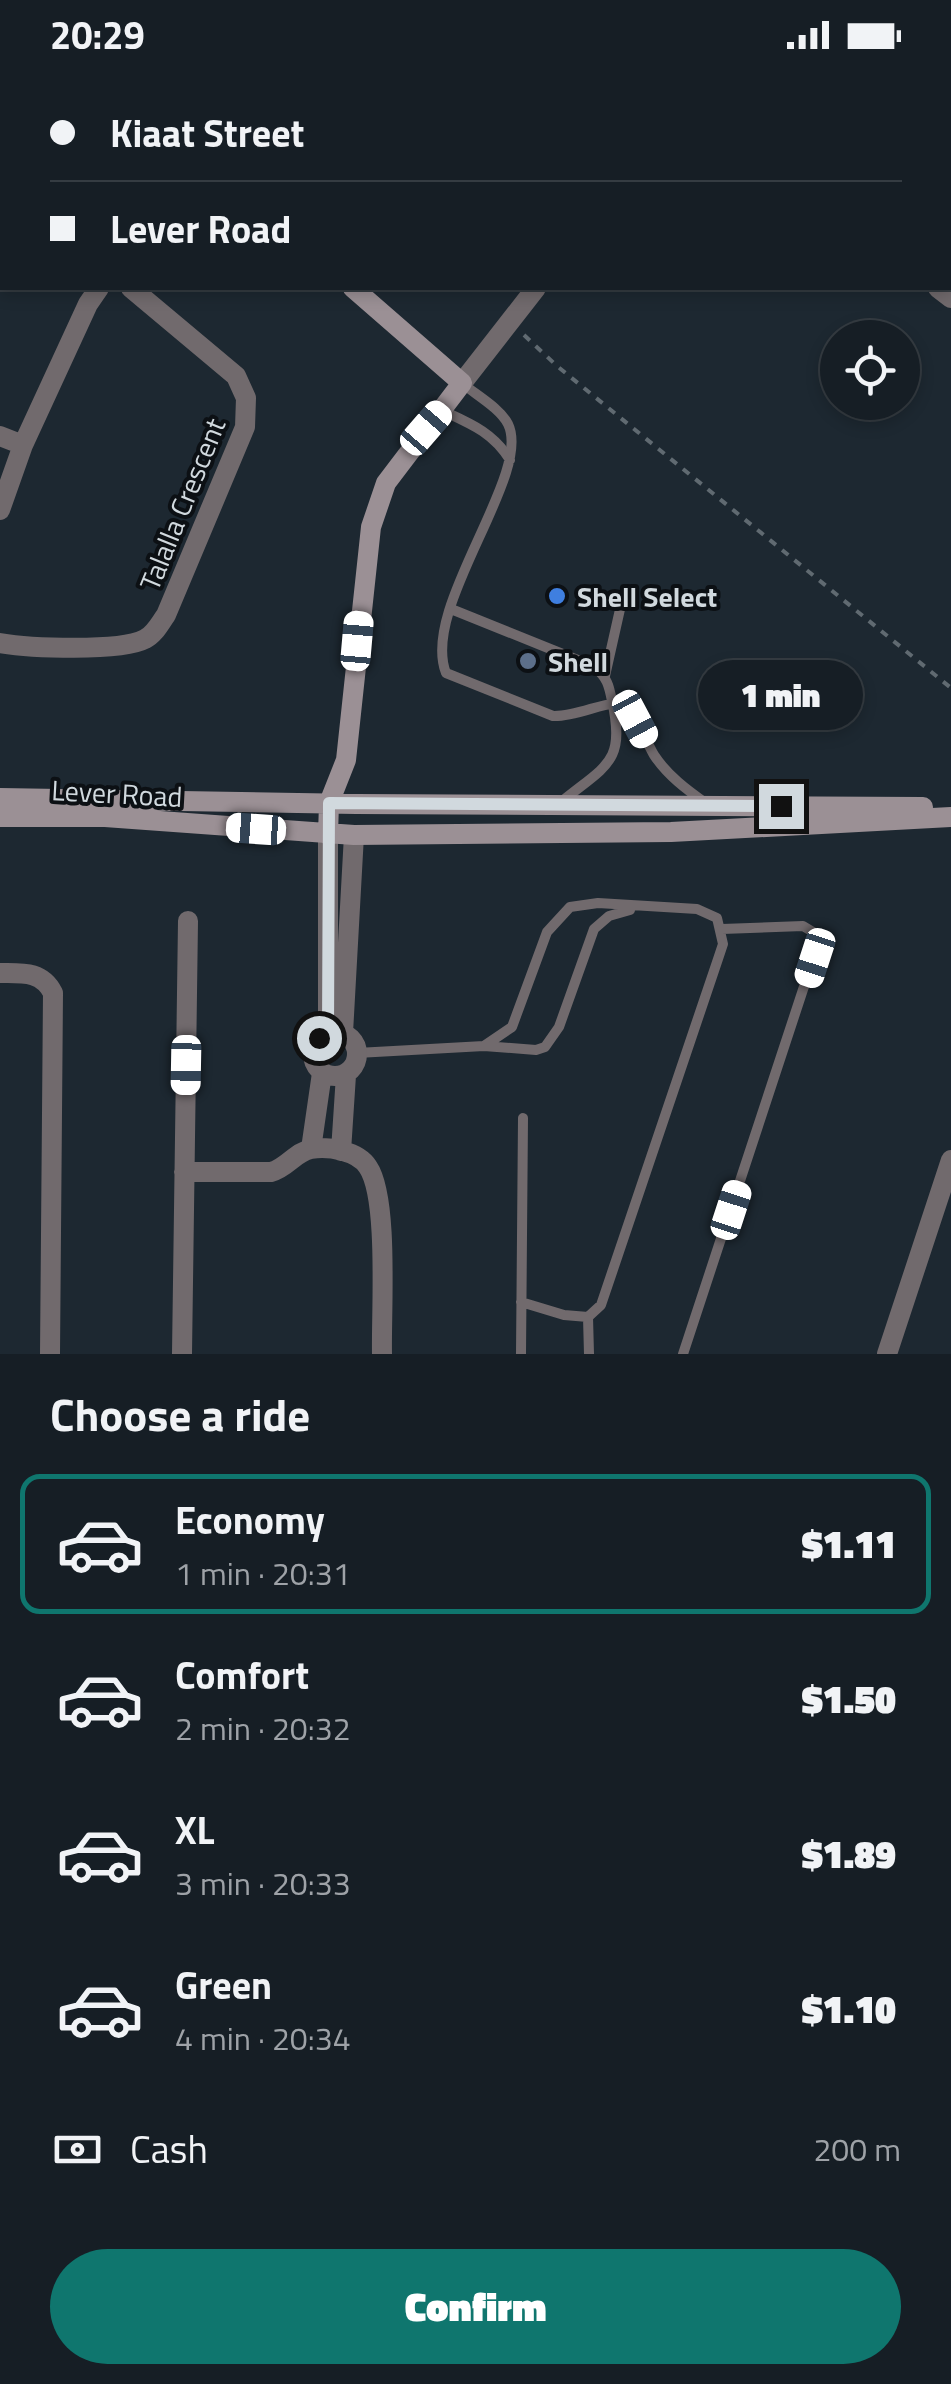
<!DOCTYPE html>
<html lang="en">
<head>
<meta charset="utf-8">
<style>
	:root { --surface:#161e25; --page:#1f272d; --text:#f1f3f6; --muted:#9ea2a7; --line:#353c42; --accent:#0f766e }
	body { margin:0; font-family:"Titillium Web",sans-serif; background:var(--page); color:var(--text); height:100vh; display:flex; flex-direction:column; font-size:38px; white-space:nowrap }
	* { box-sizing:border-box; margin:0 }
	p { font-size:32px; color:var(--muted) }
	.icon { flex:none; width:55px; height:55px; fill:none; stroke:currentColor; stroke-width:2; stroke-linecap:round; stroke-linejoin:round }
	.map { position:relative; height:1284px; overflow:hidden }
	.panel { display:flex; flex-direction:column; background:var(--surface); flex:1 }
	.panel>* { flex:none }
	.guide { position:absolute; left:0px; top:0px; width:952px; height:220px; box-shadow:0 5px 15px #0003,0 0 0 2px var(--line); display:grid; align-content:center; height:220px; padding:0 50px; background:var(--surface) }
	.tools { position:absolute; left:820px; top:250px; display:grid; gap:20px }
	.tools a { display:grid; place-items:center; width:100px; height:100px; border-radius:50%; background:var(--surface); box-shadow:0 5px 15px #0003,0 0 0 2px var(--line); font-size:50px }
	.end { position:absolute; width:45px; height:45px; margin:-22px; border:12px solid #d1d9de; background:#111; box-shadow:0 0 0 5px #111 }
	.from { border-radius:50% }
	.bubble { position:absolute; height:70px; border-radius:35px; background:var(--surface); box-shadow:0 5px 15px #0003,0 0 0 2px var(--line); font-size:32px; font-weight:800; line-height:70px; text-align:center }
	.car { position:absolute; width:30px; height:60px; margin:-30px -15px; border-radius:12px; box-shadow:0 0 8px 2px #0007; background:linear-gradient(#fff 24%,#345 0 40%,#fff 0 76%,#345 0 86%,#fff 0) }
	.guide b { display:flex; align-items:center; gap:35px; height:95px; font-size:38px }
	.guide b+b { border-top:2px solid var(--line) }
	.guide i { width:25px; height:25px; background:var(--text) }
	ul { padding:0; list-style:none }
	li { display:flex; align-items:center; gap:30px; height:140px; margin:0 20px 15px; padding:0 30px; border:5px solid transparent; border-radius:20px }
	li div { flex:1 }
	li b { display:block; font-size:38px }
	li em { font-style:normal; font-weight:800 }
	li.active { border-color:var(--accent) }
	li>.icon { width:90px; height:90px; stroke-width:1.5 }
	h2 { padding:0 50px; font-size:45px; line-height:120px }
	.pay { display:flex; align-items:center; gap:25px; height:110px; padding:0 50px; font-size:38px }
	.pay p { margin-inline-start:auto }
	.primary-button { display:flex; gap:20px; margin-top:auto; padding:20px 50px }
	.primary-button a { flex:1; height:115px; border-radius:60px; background:var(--accent); color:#fff; font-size:40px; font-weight:800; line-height:115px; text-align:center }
	.status { display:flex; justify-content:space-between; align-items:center; height:70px; padding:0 50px; background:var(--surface); direction:ltr }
	.status svg { height:28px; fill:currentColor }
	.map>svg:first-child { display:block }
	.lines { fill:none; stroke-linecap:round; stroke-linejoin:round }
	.path { stroke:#606a71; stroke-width:4; stroke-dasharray:8 8; stroke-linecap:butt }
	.lane { stroke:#716a6d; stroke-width:10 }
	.street { stroke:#716a6d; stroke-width:20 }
	.secondary { stroke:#9b9095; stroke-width:20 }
	.route { stroke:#d1d9de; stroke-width:12 }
	.shop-dot { fill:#3f7fe0; stroke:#0c1014; stroke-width:4 }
	.service-dot { fill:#5c6f8a; stroke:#0c1014; stroke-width:4 }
	.labels { text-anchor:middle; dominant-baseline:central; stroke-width:8; stroke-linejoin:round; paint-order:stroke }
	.street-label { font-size:28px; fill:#d1d9de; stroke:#0c1014 }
	.poi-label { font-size:28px; font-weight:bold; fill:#d1d9de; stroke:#0c1014; text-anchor:start }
</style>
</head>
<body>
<div class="status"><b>20:29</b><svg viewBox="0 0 49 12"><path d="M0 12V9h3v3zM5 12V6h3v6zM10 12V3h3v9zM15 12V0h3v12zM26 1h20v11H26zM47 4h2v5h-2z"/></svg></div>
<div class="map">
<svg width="951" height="1284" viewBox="0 0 951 1284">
	<rect width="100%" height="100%" fill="#1d2831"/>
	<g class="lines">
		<!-- path -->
		<path class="path" d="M524,265l33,31 394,322"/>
		<!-- lane -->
		<path class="lane" d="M462,313c14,12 38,25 46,41 25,51 -88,183 -62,249l107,43c22,1 51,-14 63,-12 21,4 28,35 38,51 13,20 33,35 53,49
			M441,340c28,13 52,22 69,50
			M451,539l144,58c12,11 14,18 17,34 14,62 -6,64 -51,101
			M605,606l18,-80
			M484,976l28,-19 35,-95 23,-25 28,-4 99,6 20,9 6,26 -5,15 -117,346 -13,12 -24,-2 -43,-13
			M357,983l127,-7 52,4 9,-3 14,-20 35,-98 15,-13 21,-6
			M588,1247l1,37
			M521,1284l2,-236
			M683,1284l134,-407 -4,-15 -10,-6 -81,3"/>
		<!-- street -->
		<path class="street" d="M508,0l3,2
			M712,2l2,-2
			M938,218l13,10
			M462,313l74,-95
			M0,366l23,9 65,-141 11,-16
			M0,440l23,-65
			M0,573c28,5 121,9 145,-4 10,-5 15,-16 21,-24l79,-188 1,-29 -10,-22 -105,-88
			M0,903c23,0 42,-2 53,20l-3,361
			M313 984a22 22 0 1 1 44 0a22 22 0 1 1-44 0Z
			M328,963v-198
			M343,963l11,-198
			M311,1079l11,-76
			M341,1081l5,-76
			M184,1102h87c16,-4 24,-20 40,-23 18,-3 47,2 57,18 21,31 13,146 14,187
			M182,1284l6,-433
			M887,1284l64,-194"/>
		<!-- secondary -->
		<path class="secondary" d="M107,0l3,2
			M0,728l356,6 567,3
			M0,747h105l249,18 317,-3 280,-15
			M328,765l1,-32 17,-43 25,-233 15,-44 76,-100 -109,-95"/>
	</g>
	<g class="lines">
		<!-- route -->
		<path class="route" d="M319,968l9,-5 1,-230 452,3"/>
	</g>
	<!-- markers -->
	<circle class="shop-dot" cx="557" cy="526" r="10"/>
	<circle class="service-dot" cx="528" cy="591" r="10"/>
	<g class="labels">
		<!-- street labels -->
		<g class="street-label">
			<text transform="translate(182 434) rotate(-68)">Talalla Crescent</text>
			<text transform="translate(117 723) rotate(3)">Lever Road</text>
		</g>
		<!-- poi labels -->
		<g class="poi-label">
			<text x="577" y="526">Shell Select</text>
			<text x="548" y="591">Shell</text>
		</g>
	</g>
</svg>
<div class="tools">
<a><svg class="icon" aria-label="locate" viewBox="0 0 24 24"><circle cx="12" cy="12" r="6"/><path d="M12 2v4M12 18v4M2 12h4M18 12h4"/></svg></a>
</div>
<i class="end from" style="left:319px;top:968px"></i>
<i class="end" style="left:781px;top:736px"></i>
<div class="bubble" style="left:698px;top:590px;width:165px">1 min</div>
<i class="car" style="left:426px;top:358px;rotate:41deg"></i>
<i class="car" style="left:357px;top:571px;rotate:5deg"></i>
<i class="car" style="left:635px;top:649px;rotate:152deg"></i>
<i class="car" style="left:256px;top:759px;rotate:274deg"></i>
<i class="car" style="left:815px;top:888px;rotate:198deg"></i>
<i class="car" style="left:186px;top:995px;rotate:181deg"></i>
<i class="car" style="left:731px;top:1140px;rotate:18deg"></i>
<div class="guide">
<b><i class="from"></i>Kiaat Street</b>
<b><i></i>Lever Road</b>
</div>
</div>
<section class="panel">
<h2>Choose a ride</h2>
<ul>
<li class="active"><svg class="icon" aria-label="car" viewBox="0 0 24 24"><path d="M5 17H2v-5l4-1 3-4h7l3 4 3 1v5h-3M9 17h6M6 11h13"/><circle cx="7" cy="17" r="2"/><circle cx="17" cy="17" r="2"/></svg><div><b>Economy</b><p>1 min · 20:31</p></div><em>$1.11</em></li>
<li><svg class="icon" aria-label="car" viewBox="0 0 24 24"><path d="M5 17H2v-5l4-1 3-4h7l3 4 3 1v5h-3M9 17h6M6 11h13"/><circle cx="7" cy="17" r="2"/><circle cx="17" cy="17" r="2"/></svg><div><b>Comfort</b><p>2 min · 20:32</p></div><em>$1.50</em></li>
<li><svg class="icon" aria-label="car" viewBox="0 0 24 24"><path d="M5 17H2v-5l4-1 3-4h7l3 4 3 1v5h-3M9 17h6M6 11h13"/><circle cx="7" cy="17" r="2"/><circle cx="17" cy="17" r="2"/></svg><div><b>XL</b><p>3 min · 20:33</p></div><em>$1.89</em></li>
<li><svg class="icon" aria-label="car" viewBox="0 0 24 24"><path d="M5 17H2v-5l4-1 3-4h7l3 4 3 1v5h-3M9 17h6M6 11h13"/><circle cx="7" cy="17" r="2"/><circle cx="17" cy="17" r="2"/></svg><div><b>Green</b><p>4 min · 20:34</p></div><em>$1.10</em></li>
</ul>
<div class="pay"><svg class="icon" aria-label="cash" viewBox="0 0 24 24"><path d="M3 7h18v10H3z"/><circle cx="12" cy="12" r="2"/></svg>Cash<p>200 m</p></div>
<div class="primary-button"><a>Confirm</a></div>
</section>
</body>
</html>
